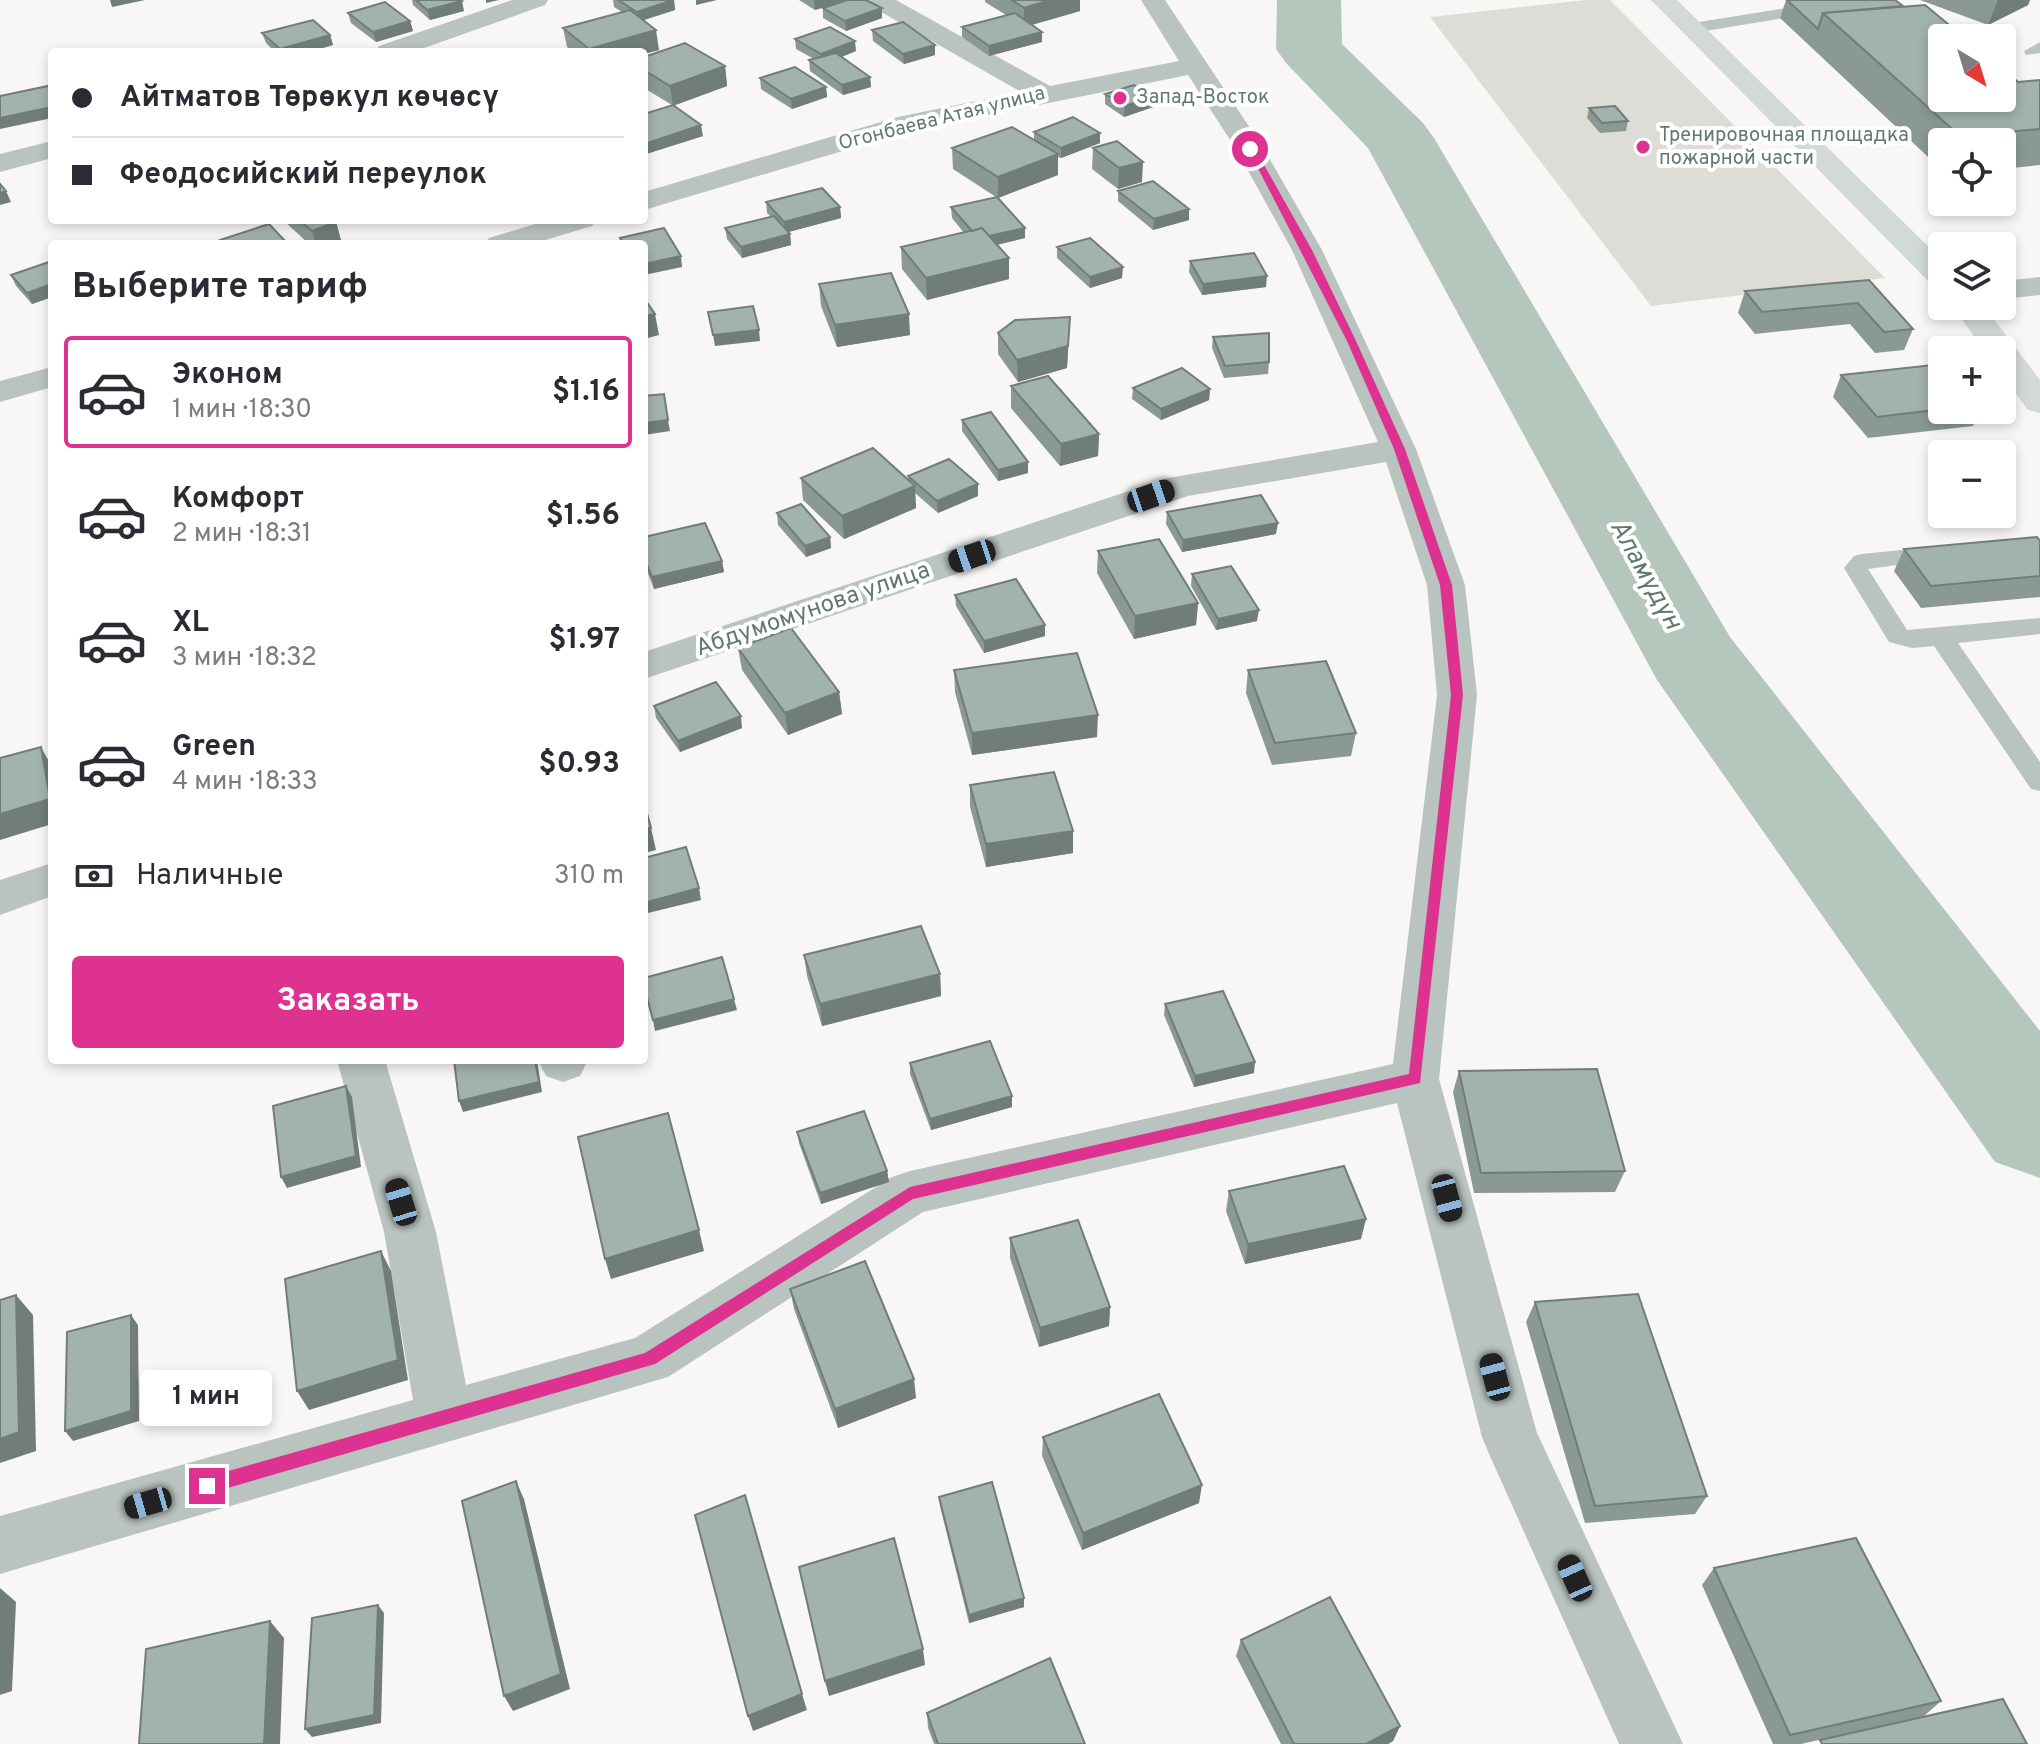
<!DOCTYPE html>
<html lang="ru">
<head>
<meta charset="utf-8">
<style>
	:root { --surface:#fff; --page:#f7f7f7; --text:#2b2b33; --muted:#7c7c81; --line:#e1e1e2; --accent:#dd3290 }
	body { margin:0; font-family:Overpass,sans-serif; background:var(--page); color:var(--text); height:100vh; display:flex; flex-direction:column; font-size:30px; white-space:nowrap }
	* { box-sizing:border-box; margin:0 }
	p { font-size:26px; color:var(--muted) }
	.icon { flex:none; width:44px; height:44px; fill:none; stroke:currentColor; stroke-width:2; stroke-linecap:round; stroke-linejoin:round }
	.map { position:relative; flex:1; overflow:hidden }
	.panel { position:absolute; left:48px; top:240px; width:600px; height:824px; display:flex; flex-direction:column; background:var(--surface); border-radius:8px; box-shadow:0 4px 12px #0003 }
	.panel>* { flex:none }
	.top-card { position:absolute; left:48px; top:48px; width:600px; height:176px; border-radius:8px; box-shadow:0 4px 12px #0003; display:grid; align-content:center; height:176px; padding:0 24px; background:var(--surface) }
	.needle { width:52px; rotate:142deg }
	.buttons { position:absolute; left:1928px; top:24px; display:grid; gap:16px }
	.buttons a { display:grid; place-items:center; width:88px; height:88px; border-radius:8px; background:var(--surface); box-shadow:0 4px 12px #0003; font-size:40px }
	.end { position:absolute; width:36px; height:36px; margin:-18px; border:10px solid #dd3290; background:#fff; box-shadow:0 0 0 4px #fff }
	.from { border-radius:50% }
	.bubble { position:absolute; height:56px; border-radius:8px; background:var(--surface); box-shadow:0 4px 12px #0003; font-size:26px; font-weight:700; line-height:56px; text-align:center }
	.car { position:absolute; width:24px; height:48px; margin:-24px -12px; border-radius:10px; box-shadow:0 0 6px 2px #0007; background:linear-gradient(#222 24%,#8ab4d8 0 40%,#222 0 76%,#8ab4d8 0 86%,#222 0) }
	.top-card b { display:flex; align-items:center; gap:28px; height:76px; font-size:30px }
	.top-card b+b { border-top:2px solid var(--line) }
	.top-card i { width:20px; height:20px; background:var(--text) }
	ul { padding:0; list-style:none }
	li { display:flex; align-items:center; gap:24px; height:112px; margin:0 16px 12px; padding:0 8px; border:4px solid transparent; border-radius:8px }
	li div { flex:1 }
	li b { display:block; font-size:30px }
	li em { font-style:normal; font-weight:700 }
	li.selected { border-color:var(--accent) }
	li>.icon { width:72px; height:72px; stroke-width:1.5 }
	h2 { padding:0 24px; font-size:36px; line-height:96px }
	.pay { display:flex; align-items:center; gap:20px; height:88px; padding:0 24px; font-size:30px }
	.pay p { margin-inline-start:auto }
	.primary-button { display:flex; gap:16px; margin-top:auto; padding:16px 24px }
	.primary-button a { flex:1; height:92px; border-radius:8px; background:var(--accent); color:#fff; font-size:32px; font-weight:700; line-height:92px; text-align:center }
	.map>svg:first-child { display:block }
	.green { fill:#dddcd6 }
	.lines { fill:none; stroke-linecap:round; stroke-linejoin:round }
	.river { fill:#b5c6bd; fill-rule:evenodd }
	.lane { fill:#b9c3bf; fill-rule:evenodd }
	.street { fill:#b9c3bf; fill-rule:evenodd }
	.secondary { fill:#d2d9d8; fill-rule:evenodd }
	.wall { fill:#8b9994 }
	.shaded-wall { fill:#717d78 }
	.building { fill:#a2b2ac; stroke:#717d78; stroke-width:2 }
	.route { fill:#dd3290 }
	.poi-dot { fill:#dd3290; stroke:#fff; stroke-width:3 }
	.labels { text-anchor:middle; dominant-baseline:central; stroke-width:8; stroke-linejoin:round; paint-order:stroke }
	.far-poi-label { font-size:20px; fill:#607a71; stroke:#fff; text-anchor:start }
	.far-street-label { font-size:20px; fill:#607a71; stroke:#fff }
	.street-label { font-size:24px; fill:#607a71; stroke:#fff }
	.water-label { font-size:26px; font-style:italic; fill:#607a6c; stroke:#fff }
</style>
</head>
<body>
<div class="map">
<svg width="2040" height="1744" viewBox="0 0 2040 1744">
	<rect width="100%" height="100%" fill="#f9f7f6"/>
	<!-- green -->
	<path class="green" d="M1586,0h24l275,278 -234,28 -221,-289z"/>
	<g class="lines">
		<!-- river -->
		<path class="river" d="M1277,0h64l1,44 81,79 11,15 296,499 310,394v147l-45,-16 -338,-482 -289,-532 -82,-85 -10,-14z"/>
		<!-- lane -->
		<path class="lane" d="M1835,0h37l-8,5 -171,28 -8,-5 8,-5z
			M2040,42v11l-14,2 -2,-4z
			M1940,546l8,2 4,5 -4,5 -80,11 39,61 133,-12v16l-82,9 82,119v29l-9,-2 -97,-143 -22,2 -23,-6 -45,-74 10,-12 8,-2z"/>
		<!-- street -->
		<path class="street" d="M512,0h36l-3,5 -132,47h-38l4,-6z
			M866,0h30l154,86 129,-25 -38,-61h24l99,149 58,101 94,199 49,136 12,110 -38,384 98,354 146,311h-64l-129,-288 -8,-19 -85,-334 -474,109 -255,165 -668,197v-58l413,-116 -29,-168 -47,-172h48l51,172 30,153 169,-47 257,-161 18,-6 483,-107 44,-369 -10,-110 -41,-123 -198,34 -544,183v-27l524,-174 210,-36 -86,-192 -56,-101 -48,-74 -275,55 -269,80v-18l254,-75 123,-25 -152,-87z
			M52,141v17l-52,14v-18z
			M549,220h47l-4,6 -60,18h-47l4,-6z
			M2040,277v18l-38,4v-18z
			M52,367v20l-52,15v-21z
			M52,863v33l-52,19v-35z
			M538,1060h48l1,2 -7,14 -17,6 -17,-6z"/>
		<!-- secondary -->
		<path class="secondary" d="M1651,0h26l265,260v26l-11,-2z
			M1952,306h32l56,74v33l-12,-3 -26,-35v-25h-18z"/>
	</g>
	<!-- wall -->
	<path class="wall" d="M412,0h48l4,11 -34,9 -17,-15z
		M613,0h61l1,10 -32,10 16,30 -15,4v-2h-71l-6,-5 -4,-19 59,-16 -8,-5z
		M799,0h45l38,8v10l-36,13 -23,-13v-10l18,-6 -26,8z
		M985,0h95v11l-48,14 10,17 -53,14 -27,-19v-10l44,-12 -21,-13z
		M1786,0h109l8,6 115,76 22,-2v85l-38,4v-27h-60v28l-162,-152z
		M1920,0h110l-2,5 -40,20z
		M348,13l62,8 3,10 -37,11 -25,-19z
		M872,30l63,15v10l-31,9 -31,-23z
		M262,33l68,2 3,10 -24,7h-34l-9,-9z
		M795,39l61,12 -14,6 28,20 1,10 -28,8 -33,-24 -1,-11 5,-1 -18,-10z
		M644,57l81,9 2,20 -53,19 29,31 -57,18 -2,-1v-39l28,-9 -28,-17z
		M760,78l66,9 1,10 -35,12 -31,-20z
		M1105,94l48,13 -29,10 -19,-13z
		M1589,108l39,13 -2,10 -26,2 -13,-15z
		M1034,132l66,11 -39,15 -3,-1v18l-60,23 27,40 -28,7 12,34 -82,21 -25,-31 -1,-22 63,-14 -12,-15 -1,-11 45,-10 -43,-28 -1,-21 82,-8z
		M1093,148l49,34 -24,7 -26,-20z
		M1118,191l71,18v11l-36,10 -35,-29z
		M766,202l74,5 1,11 -53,14 2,2 1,11 -49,13 -15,-19 -2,-11 46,-11 -4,-4z
		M283,220h52h-2l3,2 6,22h-33z
		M1057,247l65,31 -32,10 -33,-30z
		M52,261v36l-20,7 -16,-18 -5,-11z
		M1190,261l76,26 -64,8 -13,-23z
		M1869,280l44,49 -9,21 -29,3 -25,-29 -95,10 -17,-21 7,-22z
		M819,284l91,51 -73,12 -16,-41z
		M1070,317l-3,51 -49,14 -20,-28v-21z
		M1213,337l56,25 -1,12 -44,4 -12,-30z
		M1942,364v46h39l-8,16 -105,12 -35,-41 8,-22z
		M1011,386l88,48 -1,22 -38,10 -49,-58z
		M1133,388l77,1 -1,11 -48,20 -29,-21z
		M962,420l66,42v11l-30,8 -36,-50z
		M908,476l70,20 -40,17 -23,-20 1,15 -72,31 -41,-39 -2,-22 107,2z
		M1167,512l109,22 -94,18 -16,-28z
		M777,513l53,24 1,11 -25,9 -28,-32z
		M644,537l78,24 2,11 -70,17 -10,-26z
		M2040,541v56l-119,11 -27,-37 10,-22z
		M1098,551l100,52 -2,22 -62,14 -37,-66z
		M1192,574l65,47 -41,9 -25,-44z
		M955,595l90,41 -61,17 -28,-47z
		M738,648l101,44 3,22 -54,21 -46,-65z
		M954,670l143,67 -125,18 -17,-63z
		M1248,670l108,63 -5,23 -79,9 -26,-72z
		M654,706l88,22 -62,24 -24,-34z
		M970,785l103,68 -87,14 -16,-60z
		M804,955l136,19 1,22 -119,30 -15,-50z
		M1165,1004l89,69 -60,14 -30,-72z
		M910,1063l102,44 -81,23 -21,-56z
		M1459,1071l166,100 -10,21 -141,1 -21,-101z
		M797,1132l90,39 2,11 -68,22 -22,-61z
		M1229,1191l132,48 -116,25 -19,-53z
		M1010,1238l100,69 -1,19 -70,21 -29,-89z
		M790,1289l126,109 -78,30 -44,-119z
		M1535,1302l172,194 -12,18 -110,9 -59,-201z
		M1043,1437l156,66 -117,47 -40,-94z
		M939,1497l85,110 -55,16 -29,-117z
		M1714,1568l227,133 -17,15 -123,28h-28l-71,-159z
		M1241,1640l159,86 -7,15 -5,3h-107l-45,-88z
		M927,1713l158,31h-151l-6,-16z"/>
	<!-- shaded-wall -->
	<path class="shaded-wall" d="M110,0h35l-33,7z
		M486,0h13l-13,3z
		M674,0l1,10 -37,12 -1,-10z
		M696,0h21l-21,5z
		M814,0h30v1l-29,9z
		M1050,0h30v11l-56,16v-19z
		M1998,0h32l-2,5 -40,20z
		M462,1l2,10 -34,9 -3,-10z
		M882,8v10l-36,13 -1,-10z
		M410,21l3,10 -37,11 -3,-10z
		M656,30l3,20 -15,4v-2h-54l-1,-3z
		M1042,32v10l-53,14v-10z
		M330,35l3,10 -24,7h-28l-1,-3z
		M855,41l1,10 -34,13 -1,-10z
		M935,45v10l-31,9 -1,-10z
		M725,66l2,20 -54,20 -3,-20z
		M870,77l1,10 -28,8 -1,-10z
		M826,87l1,10 -35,12 -1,-10z
		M1154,97l-1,10 -29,10 1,-11z
		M52,107v11l-52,11v-11z
		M701,125l2,11 -57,18 -1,-10z
		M1100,133v10l-39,15v-10z
		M1058,154v21l-60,23v-21z
		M1143,162l-1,20 -24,7 1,-21z
		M6,191l5,11 -11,3v-12z
		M840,207l1,11 -56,15 -1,-11z
		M1189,209v11l-36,10 1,-11z
		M336,222l6,22h-26l-4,-13z
		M1025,228v10l-47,11v-11z
		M790,234l1,11 -49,13 -1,-11z
		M681,256l1,11 -38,8v-11z
		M1009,258v21l-82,21 -1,-22z
		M1123,267l-1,11 -32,10v-11z
		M1267,276l-1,11 -64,8 1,-11z
		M52,284v13l-20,7 -5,-11z
		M655,314l4,21 -15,4v-23z
		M909,314l1,21 -73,12 -2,-22z
		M1070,317l-3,51 -49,14 -1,-22z
		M759,330l1,11 -45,5 -2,-11z
		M1210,389l-1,11 -48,20v-11z
		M668,420l2,11 -26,4v-12z
		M1099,434l-1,22 -38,10 1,-22z
		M1028,462v11l-30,8v-11z
		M978,484v12l-40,17 -1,-12z
		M915,486l1,22 -72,31 -2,-23z
		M1278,523l-2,11 -94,18 1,-12z
		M830,537l1,11 -25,9 -1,-11z
		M722,561l2,11 -70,17 -2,-12z
		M1198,603l-2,22 -62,14 1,-23z
		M1259,610l-2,11 -41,9 2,-11z
		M1045,625v11l-61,17v-12z
		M839,692l3,22 -54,21 -3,-22z
		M1098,715l-1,22 -125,18v-22z
		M741,716l1,12 -62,24 -2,-11z
		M41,747l11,20v57l-52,16v-26z
		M651,828l5,22 -12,3v-24z
		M1073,831v22l-87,14v-23z
		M699,888l2,12 -57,14v-11z
		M940,974l1,22 -119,30 -2,-22z
		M734,999l3,11 -82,21 -2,-11z
		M535,1060h2l5,32 -79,20 -4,-11z
		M1255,1062l-1,11 -60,14 1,-11z
		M346,1086l6,11 9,70 -74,21 -6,-11z
		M1012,1096v11l-81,23 -1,-11z
		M887,1171l2,11 -68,22 -1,-11z
		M1366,1219l-5,20 -116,25 3,-20z
		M699,1230l5,21 -93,28 -6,-20z
		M381,1251l10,20 17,109 -99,30 -12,-19z
		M16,1295l17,20 3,136 -36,12v-24z
		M1110,1307l-1,19 -70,21 1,-19z
		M131,1315l7,10 1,96 -66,20 -8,-10z
		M914,1379l2,19 -78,30 -3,-19z
		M516,1481l8,18 46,190 -57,22 -9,-15z
		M1202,1485l-3,18 -117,47 1,-17z
		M0,1588l16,14 -4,89 -12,4z
		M1024,1598v9l-55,16v-8z
		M378,1605l6,8 -3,110 -69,14 -7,-8z
		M270,1621l14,17 -4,106h-16z
		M923,1649l2,16 -96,31 -4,-15z
		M802,1694l5,16 -54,21 -5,-15z
		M1400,1726l-7,15 -5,3h-22z"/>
	<!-- building -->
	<path class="building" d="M416,0h44l2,1 -35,9z
		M618,0h55l-36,12z
		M847,0h19l16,8 -37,13 -22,-13z
		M1012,0h38l-26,8z
		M1787,0h108l8,6 -80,7 -5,16z
		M385,2l25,19 -37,11 -25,-19z
		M1925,5l40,33h-23v60h60v-30l16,14 22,-2v49l-80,7 -137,-123z
		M630,10l26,20 -67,19 -26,-21z
		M1015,13l27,19 -53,14 -27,-19z
		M313,20l17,15 -50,14 -18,-16z
		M903,22l32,23 -32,9 -31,-24z
		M830,27l25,14 -34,13 -26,-15z
		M685,43l40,23 -55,20 -26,-16v-13z
		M836,53l34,24 -28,8 -33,-25z
		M795,67l31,20 -35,12 -31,-21z
		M1134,85l20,12 -29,9 -20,-12z
		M48,86l4,9v12l-52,11v-22z
		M673,105l28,20 -56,19 -1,-30z
		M1615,106l13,15 -26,2 -13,-15z
		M1073,117l27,16 -39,15 -27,-16z
		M1012,127l46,27 -60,23 -46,-29z
		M1117,141l26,21 -24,6 -26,-20z
		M1153,181l36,28 -35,10 -36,-28z
		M0,184l6,7 -6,2z
		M822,188l18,19 -56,15 -18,-20z
		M997,197l28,31 -36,8 -7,-8 -10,3 -21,-24z
		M774,216l16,18 -49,13 -16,-19z
		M299,220h34l3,2 -24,9z
		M269,224l19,20h-65l-3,-4z
		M664,228l17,28 -37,8v-20h-21l-3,-6z
		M982,228l27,30 -83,20 -25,-31z
		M1090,238l33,29 -33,10 -33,-30z
		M1254,253l13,23 -64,8 -13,-23z
		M52,261v23l-25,9 -16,-18z
		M891,273l18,41 -74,11 -16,-41z
		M1869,280l44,49 -29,3 -26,-29 -96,9 -17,-21z
		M644,298l11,16 -11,2z
		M753,306l6,24 -46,5 -5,-23z
		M1070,317l-2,29 -51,14 -19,-27 17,-13z
		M1269,333v29l-44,4 -12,-29z
		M1942,364v45l-65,8 -36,-42z
		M1182,368l28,21 -49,20 -28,-21z
		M1048,376l51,58 -38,10 -50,-58z
		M664,394l4,26 -24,3v-27z
		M991,412l37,50 -30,8 -36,-50z
		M873,448l42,38 -73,30 -41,-38z
		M949,459l29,25 -41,17 -29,-25z
		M1261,495l17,28 -95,17 -16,-28z
		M801,504l29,33 -25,9 -28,-33z
		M705,523l17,38 -70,16 -8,-20v-20z
		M2037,537l3,4v35l-109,10 -27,-37z
		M1159,539l39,64 -63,13 -37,-65z
		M1231,566l28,44 -41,9 -26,-45z
		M1016,579l29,46 -61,16 -29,-46z
		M791,628l48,64 -54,21 -47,-65z
		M1077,653l21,62 -126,18 -18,-63z
		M1326,661l30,72 -81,10 -27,-73z
		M716,682l25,34 -63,25 -24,-35z
		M41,747l9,52 -50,15v-56z
		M1054,772l19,59 -87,13 -16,-59z
		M644,802l7,26 -7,1z
		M686,847l13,41 -55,15v-45z
		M921,926l19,48 -120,30 -16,-49z
		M722,957l12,42 -81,21 -9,-34v-8z
		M1223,991l32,71 -60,14 -30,-72z
		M990,1041l22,55 -82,23 -20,-56z
		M454,1060h81l4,22 -80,19z
		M1597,1069l28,102 -144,2 -22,-102z
		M346,1086l10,70 -75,21 -8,-71z
		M864,1111l23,60 -67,22 -23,-61z
		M668,1113l31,117 -94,29 -27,-122z
		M1344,1166l22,53 -118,25 -19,-53z
		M1078,1220l32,87 -70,21 -30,-90z
		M381,1251l17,109 -101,31 -12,-112z
		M865,1261l49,118 -79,30 -45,-120z
		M1638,1294l69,202 -112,10 -60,-204z
		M16,1295l3,137 -19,7v-139z
		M131,1315v96l-66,20 2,-99z
		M1159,1394l43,91 -119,48 -40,-96z
		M516,1481l45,193 -57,22 -42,-195z
		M992,1482l32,116 -55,17 -30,-118z
		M745,1495l57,199 -54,22 -53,-201z
		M894,1538l29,111 -98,32 -26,-114z
		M1856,1538l85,163 -151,34 -76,-167z
		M1330,1597l70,129 -34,18h-72l-53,-104z
		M378,1605l-4,110 -69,14 7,-111z
		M270,1621l-6,123h-125l7,-95z
		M1050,1658l35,86h-147l-11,-31z
		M2003,1699l24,45h-205l-2,-4z"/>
	<!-- route -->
	<path class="route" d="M1247,147l8,2 57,101 44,91 49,108 47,136 11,110 -43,388 -507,116 -258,165 -448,130 -6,-3 -2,-5 2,-6 6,-3 438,-124 265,-166 499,-113 42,-379 -11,-110 -46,-136 -47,-108z"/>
	<!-- markers -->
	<g class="poi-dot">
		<circle cx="1120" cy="98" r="8"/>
		<circle cx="1643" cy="147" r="8"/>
	</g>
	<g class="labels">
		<!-- far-poi labels -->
		<g class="far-poi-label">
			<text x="1136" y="98">Запад-Восток</text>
			<text x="1659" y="136">Тренировочная площадка<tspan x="1659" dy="23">пожарной части</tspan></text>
		</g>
		<!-- far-street labels -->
		<g class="far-street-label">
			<text transform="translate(942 119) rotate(-14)">Огонбаева Атая улица</text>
		</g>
		<!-- street labels -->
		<g class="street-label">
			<text transform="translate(813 610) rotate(-19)">Абдумомунова улица</text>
		</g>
		<!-- water labels -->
		<g class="water-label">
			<text transform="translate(1645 575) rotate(61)">Аламүдүн</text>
		</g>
	</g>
</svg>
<div class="buttons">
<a><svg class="needle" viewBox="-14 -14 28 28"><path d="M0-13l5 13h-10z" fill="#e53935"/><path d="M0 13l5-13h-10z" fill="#7c7c81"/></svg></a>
<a><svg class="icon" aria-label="locate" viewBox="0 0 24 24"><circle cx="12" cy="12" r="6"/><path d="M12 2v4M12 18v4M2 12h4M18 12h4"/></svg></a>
<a><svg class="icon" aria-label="layers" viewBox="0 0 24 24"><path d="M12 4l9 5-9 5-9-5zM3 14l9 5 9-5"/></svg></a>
<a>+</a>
<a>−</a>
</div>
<i class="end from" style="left:1250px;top:149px"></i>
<i class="end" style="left:207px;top:1486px"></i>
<div class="bubble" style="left:140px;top:1370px;width:132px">1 мин</div>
<i class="car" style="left:1151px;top:496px;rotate:71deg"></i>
<i class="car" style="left:972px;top:556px;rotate:251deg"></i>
<i class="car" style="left:1447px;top:1198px;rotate:165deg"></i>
<i class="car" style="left:401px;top:1202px;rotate:343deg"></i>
<i class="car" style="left:1495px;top:1377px;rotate:345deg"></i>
<i class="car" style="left:148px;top:1503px;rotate:254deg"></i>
<i class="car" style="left:1575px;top:1578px;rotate:336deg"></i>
<div class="top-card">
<b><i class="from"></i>Айтматов Төрөкул көчөсү</b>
<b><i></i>Феодосийский переулок</b>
</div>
<section class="panel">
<h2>Выберите тариф</h2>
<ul>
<li class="selected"><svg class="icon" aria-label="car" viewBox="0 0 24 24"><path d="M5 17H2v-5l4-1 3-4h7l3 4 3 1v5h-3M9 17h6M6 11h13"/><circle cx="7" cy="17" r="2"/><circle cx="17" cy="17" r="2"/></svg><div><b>Эконом</b><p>1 мин · 18:30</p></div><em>$1.16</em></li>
<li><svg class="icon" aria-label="car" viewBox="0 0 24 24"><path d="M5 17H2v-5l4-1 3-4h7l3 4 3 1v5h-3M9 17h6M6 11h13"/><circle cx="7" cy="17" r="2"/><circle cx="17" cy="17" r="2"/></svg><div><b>Комфорт</b><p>2 мин · 18:31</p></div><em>$1.56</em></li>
<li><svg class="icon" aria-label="car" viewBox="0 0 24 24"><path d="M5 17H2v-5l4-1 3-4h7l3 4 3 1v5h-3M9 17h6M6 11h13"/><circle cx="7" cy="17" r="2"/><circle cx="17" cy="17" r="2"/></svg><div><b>XL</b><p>3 мин · 18:32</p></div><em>$1.97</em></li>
<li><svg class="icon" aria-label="car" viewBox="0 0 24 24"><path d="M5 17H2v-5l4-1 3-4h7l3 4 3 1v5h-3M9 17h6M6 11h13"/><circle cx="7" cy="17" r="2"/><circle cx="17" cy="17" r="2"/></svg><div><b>Green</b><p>4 мин · 18:33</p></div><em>$0.93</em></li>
</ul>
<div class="pay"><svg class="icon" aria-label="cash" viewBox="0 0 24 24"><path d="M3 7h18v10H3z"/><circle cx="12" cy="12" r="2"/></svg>Наличные<p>310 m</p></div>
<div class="primary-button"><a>Заказать</a></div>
</section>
</div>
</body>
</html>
